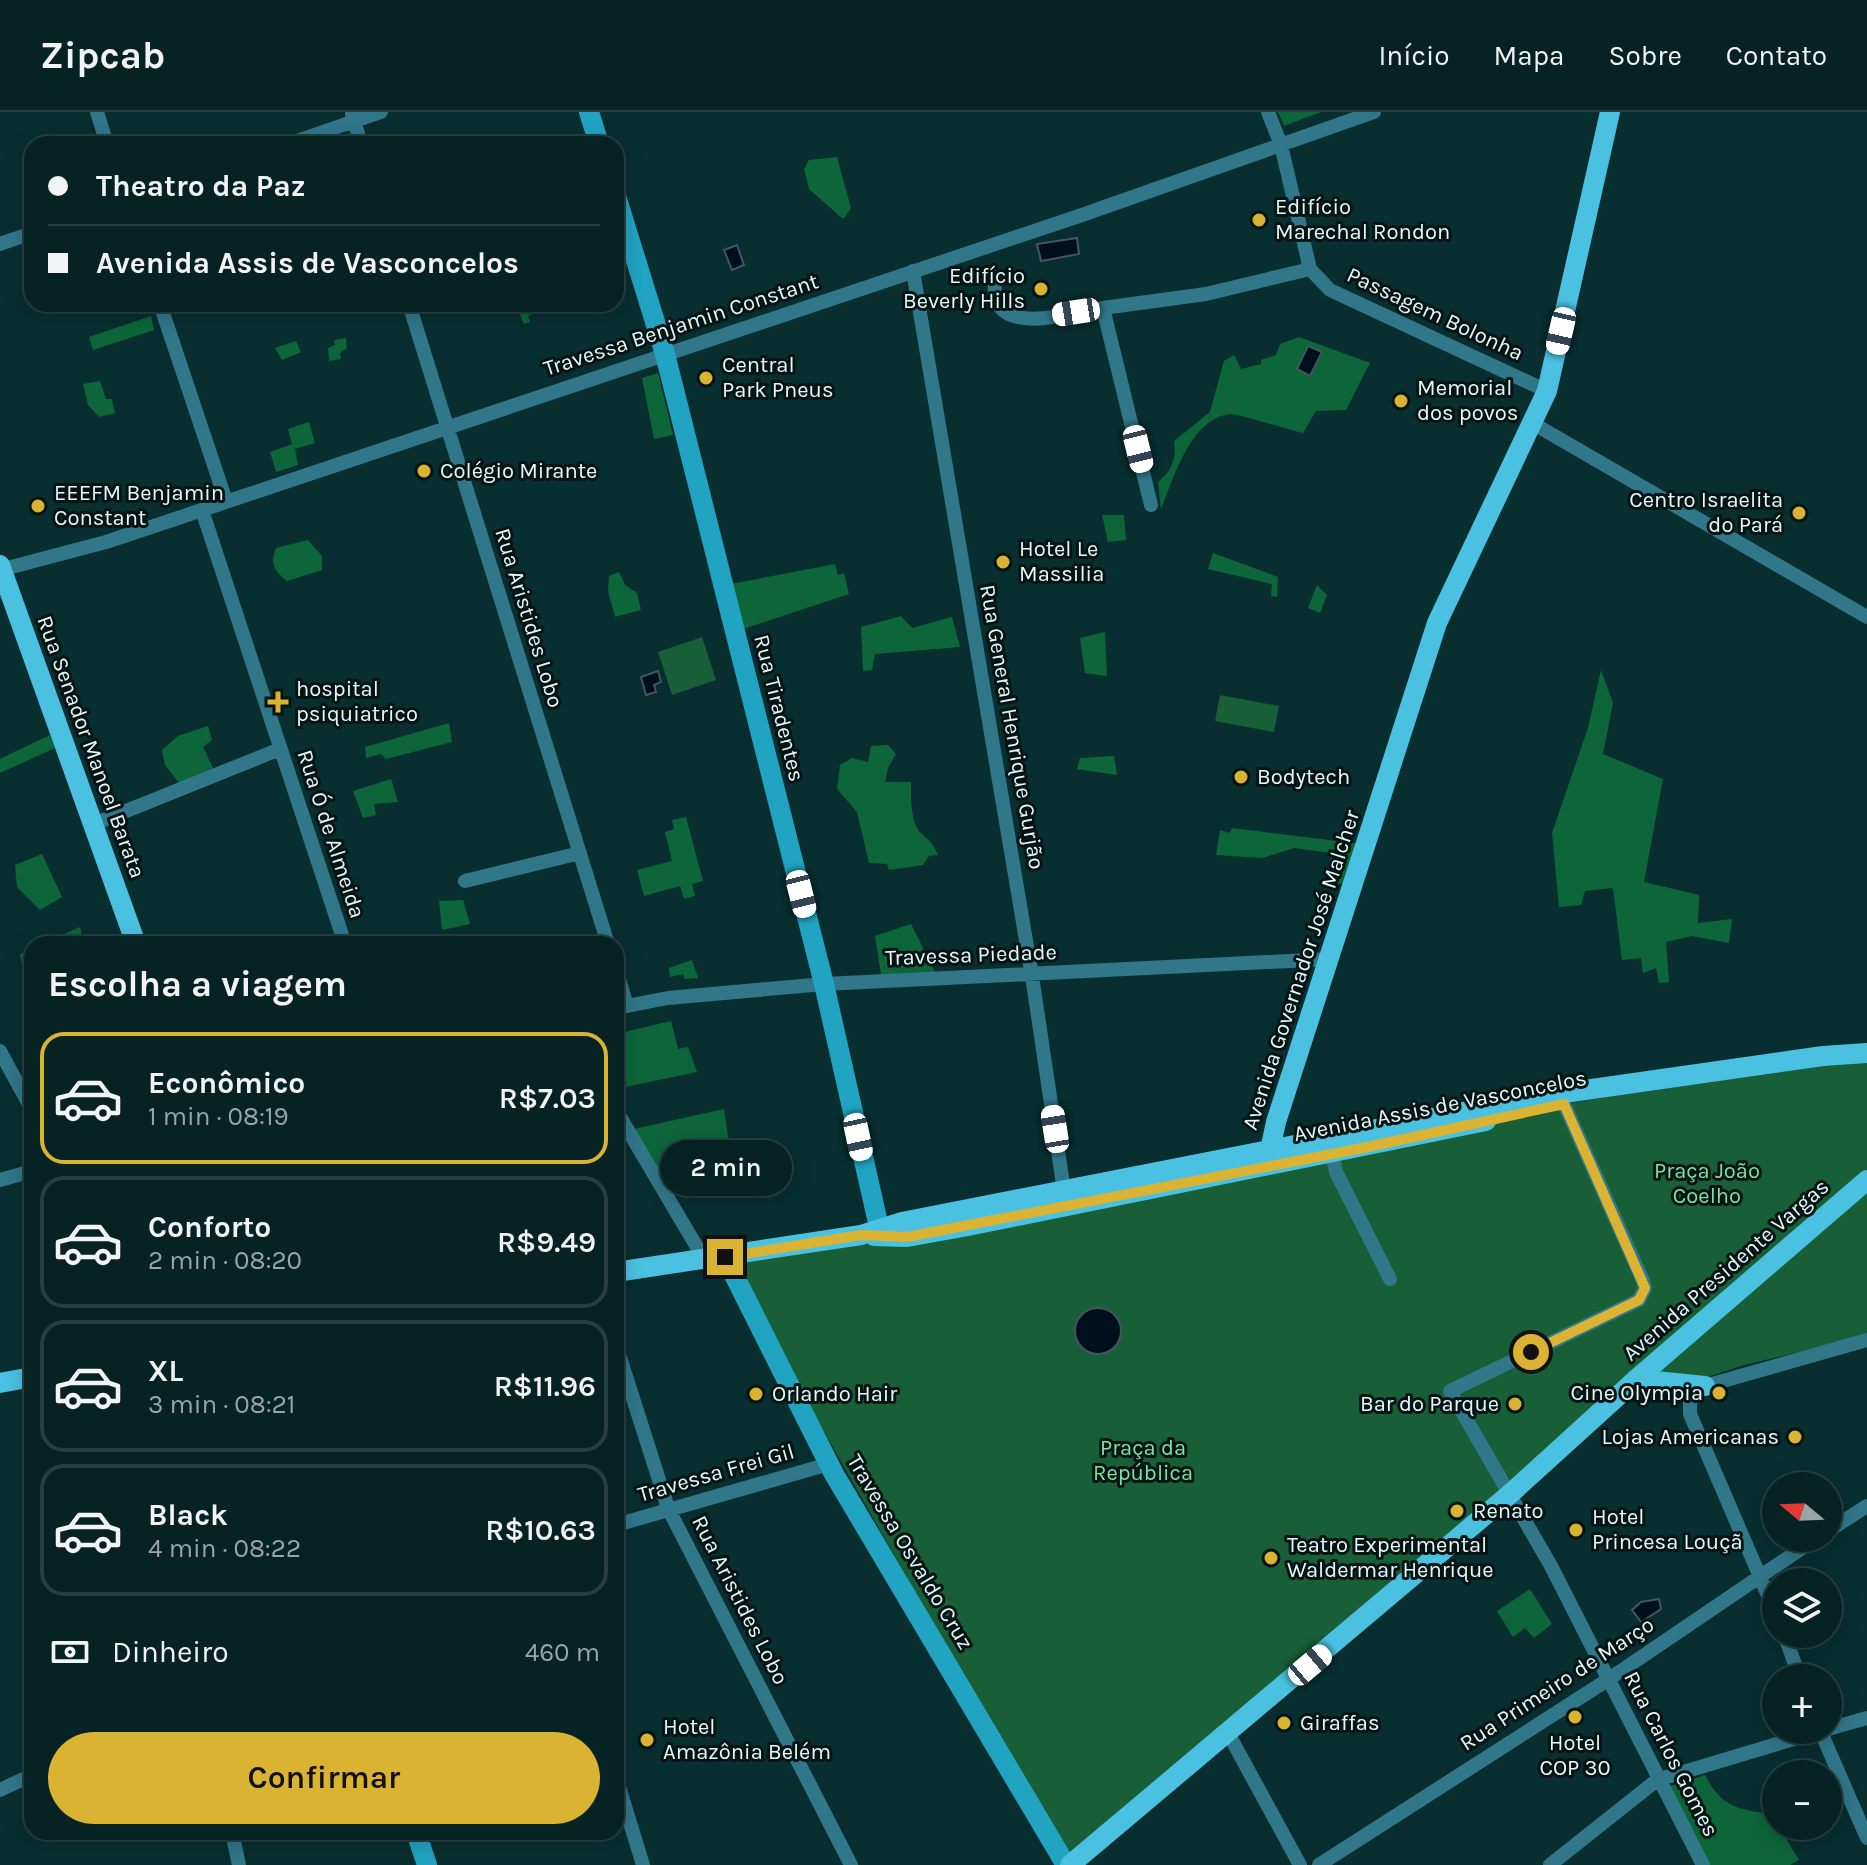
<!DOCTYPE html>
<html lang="pt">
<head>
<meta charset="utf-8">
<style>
	:root { --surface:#062223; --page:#142f30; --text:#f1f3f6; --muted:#98a4a6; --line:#273f41; --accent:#dbb333 }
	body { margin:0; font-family:Karla,sans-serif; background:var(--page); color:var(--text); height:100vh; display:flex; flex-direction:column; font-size:30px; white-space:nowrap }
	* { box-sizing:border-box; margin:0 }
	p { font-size:26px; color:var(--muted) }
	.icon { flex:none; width:44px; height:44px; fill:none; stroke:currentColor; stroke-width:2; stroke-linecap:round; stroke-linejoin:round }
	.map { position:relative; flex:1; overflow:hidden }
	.side { position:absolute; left:24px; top:824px; width:600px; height:904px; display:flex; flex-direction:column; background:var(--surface); border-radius:24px; box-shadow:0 4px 20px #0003,0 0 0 2px var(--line) }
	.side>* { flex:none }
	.banner { position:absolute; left:24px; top:24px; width:600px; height:176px; border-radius:24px; box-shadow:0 4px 20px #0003,0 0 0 2px var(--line); display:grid; align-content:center; height:176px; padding:0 24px; background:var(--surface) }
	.needle { width:52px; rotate:289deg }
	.tools { position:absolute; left:1762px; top:1360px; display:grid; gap:16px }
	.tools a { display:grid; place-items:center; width:80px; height:80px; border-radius:50%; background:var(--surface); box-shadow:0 4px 20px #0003,0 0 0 2px var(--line); font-size:40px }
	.end { position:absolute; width:36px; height:36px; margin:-18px; border:10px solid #dbb333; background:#111; box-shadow:0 0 0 4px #111 }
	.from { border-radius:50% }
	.bubble { position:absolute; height:56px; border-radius:28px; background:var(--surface); box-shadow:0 4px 20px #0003,0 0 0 2px var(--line); font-size:26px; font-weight:600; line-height:56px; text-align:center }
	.car { position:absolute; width:24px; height:48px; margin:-24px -12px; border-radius:10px; box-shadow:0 0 6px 2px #0007; background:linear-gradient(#fff 24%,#345 0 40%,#fff 0 76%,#345 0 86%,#fff 0) }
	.banner b { display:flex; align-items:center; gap:28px; height:76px; font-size:30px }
	.banner b+b { border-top:2px solid var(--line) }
	.banner i { width:20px; height:20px; background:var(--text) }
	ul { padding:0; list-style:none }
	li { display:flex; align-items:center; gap:24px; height:132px; margin:0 16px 12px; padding:0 8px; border:4px solid var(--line); border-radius:24px }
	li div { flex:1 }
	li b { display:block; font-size:30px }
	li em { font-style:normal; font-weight:600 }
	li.active { border-color:var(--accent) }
	li>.icon { width:72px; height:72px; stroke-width:1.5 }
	h2 { padding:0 24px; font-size:36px; line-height:96px }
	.pay { display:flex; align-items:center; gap:20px; height:88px; padding:0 24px; font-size:30px }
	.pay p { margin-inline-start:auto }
	.button { display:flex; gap:16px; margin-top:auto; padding:16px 24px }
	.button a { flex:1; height:92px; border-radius:48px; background:var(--accent); color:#111; font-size:32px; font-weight:600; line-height:92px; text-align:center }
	header { display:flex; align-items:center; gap:48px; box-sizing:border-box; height:112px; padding:0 40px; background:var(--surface); border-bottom:2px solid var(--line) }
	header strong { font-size:38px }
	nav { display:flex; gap:44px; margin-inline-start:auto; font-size:28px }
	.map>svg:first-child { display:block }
	.green { fill:#185e37 }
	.forest { fill:#0d663a }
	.water { fill:#000f1e; stroke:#455560; stroke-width:2 }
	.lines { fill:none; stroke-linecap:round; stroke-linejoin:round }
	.street { stroke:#31778a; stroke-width:14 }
	.secondary { stroke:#21a3c2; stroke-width:20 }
	.primary { stroke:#4bc1e1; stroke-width:20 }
	.route { stroke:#dbb333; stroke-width:10 }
	.poi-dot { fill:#dbb333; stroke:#061414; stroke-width:3 }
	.labels { text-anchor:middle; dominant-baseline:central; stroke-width:6; stroke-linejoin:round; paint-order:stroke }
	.poi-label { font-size:22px; fill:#e6f9f9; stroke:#061414; text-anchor:start }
	.street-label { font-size:22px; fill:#e6f9f9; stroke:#061414 }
	.park-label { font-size:22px; fill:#7ae4a2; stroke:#061414 }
</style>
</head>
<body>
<header>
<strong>Zipcab</strong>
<nav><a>Início</a><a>Mapa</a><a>Sobre</a><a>Contato</a></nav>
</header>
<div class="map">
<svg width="1867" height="1753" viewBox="0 0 1867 1753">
	<rect width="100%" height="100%" fill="#082e2f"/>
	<!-- green -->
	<path class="green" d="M702,525l14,43 -44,15 -14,-43z
		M1220,583l59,11 -5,26 -59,-11z
		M1867,941v283l-123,29 -43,14 -46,-7 -585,493 -345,-608 737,-130 102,-23z"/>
	<!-- forest -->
	<path class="forest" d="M1278,0h43l-37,14z
		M837,45l14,51 -8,11 -34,-30 -5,-20 5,-9z
		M516,192h21l3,7 -12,5 2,6 -6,2z
		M151,204l3,14 -61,20 -4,-13z
		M1299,225l71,26 -24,47 -30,1 -13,22c-10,-2 -68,-20 -72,-19 -40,3 -58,65 -70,96l-3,-28c14,-11 19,-24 16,-41l36,-29 14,-51 10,-6 7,14 20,-5v-4l15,-5 4,-11z
		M346,226l1,10 -7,5 1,6 -12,2 -1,-13 7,-3 -1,-5z
		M296,229l5,11 -19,8 -7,-12z
		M658,261l15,62 -19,4 -12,-61z
		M100,269l6,18h6l3,14 -16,4 -11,-12 -5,-21z
		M309,310l6,21 -20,6 3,16 -22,7 -6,-20 22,-8 -4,-15z
		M1102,403h22l2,25 -18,2z
		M308,428l14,16v14l-35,11c-13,-10 -17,-17 -11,-33z
		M1213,441l65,24 -1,20 -6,-1 1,-12 -64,-15z
		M835,452l3,11 6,-2 5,21 -106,35 -12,-45z
		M619,460l6,13 12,8 4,17 -26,7 -7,-26 1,-15z
		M1317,473l10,10 -7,18 -12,-5z
		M901,504l11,12 40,-11 8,30 -85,7 -3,16 -9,1 -2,-44z
		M1105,520l2,44 -22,-3 -5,-35z
		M1601,558l12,33 -10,51 60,25 -19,103 55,13 -1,28 34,-4 -3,24 -37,-7 -26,6 3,40 -10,1 -3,-15 -13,5 -2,-15 -19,2 -9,-72 -28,3 -4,14 -22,2 -7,-74 36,-105z
		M449,611l3,19 -66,17 -5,-5 -15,4 -1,-11z
		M208,614l4,14 -9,7 11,23 -34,14 -15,-19 -3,-15 16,-14z
		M50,623l5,13 -55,25v-14z
		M888,633l8,9 -8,14 -3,14h26c0,14 -1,42 11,52 8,7 11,10 16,21l-9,1 -6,9 -34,5 -2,-6 -18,-1 -12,-51 -20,-23 3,-24 12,-7 16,4 3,-16z
		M1114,644l3,19 -40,-6 3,-11z
		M391,667l7,23 -24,2 2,11 -13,3 -10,-27z
		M686,705l17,64 -11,3 3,12 -11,3 -4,-13 -36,10 -7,-26 35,-9 -7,-29 9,-3 -2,-9z
		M1232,716l129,16 -14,38 -22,5 6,-34 -37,-5 -32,10 -46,-3 4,-25 10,3z
		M42,742l20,43 -22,13 -23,-23 -2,-22z
		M463,788l7,24 -28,6 -3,-29z
		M911,812l25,50h-55l-6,-38z
		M80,815l4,17h-42z
		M32,837v32l-7,3 -5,-30z
		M692,848l6,18 -14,1v-5l-14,3 -1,-9z
		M671,909l7,28 10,-2 9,25 -81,17v-55z
		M724,997l6,40 -75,22 -21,-42z
		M1530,1477l22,35 -18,14 -9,-10 -12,9 -16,-26z
		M1705,1663c17,32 31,34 66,39l28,46 -9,5h-80l-40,-79z"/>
	<!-- water -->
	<path class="water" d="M1077,126l2,16 -38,7 -4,-17z
		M737,133l7,20 -12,5 -8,-20z
		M1308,234l14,6 -12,24 -13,-7z
		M658,559l3,11 -7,3 2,7 -10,3 -5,-18z
		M1075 1219a23 23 0 1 1 46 0a23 23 0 1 1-46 0Z
		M1659,1487l2,10 -20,13 -9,-12 9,-8z"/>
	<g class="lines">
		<!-- street -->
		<path class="street" d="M97,0l10,32
			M1268,0l13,33 29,124 20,21 217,101
			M352,2l9,30
			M288,32l93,-32
			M0,132l32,-11
			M913,159l119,705 32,215
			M994,165c1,8 0,18 3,25 14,31 79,10 106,6
			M160,192l66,197
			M409,192l199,640
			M1534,312l333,193
			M1151,393l-48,-197 103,-14 104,-25
			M202,398l143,434
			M0,458l106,-28 96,-32 880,-295 292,-103
			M94,712l186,-75
			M465,769l115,-28
			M616,857l11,37
			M616,896l52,-10 156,-14 505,-25
			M0,939l32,59
			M1564,992l79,177 2,7 -6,12 -189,91 101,175 152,299
			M616,998l88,149
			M1332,1041l4,19 54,107
			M0,1068l32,-9
			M616,1233l52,163 183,357
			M616,1413l213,-61
			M1828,1419l39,-25
			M1776,1502l-86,-200v-13l15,-15 162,-46
			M1784,1522l16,44
			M1828,1617l39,-11
			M1820,1618l47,108
			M1228,1621l72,132
			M616,1665l27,88
			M0,1678l32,-15
			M232,1720l7,33
			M1319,1753l290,-186 208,-141
			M1550,1753l107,-85 167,-50"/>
		<!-- secondary -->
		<path class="secondary" d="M589,0l10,32
			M616,84l49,158 159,630 57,252
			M725,1145l109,217 232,391
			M416,1720l11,33"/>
		<!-- primary -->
		<path class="primary" d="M0,453l136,379
			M1267,1052l9,-42 161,-499 110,-232 63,-279
			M874,1124l33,1 61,-11 518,-105
			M616,1160l245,-37 41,-13 648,-127 273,-39 44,-3
			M1636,1267l69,7
			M0,1271l32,-6
			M1070,1753l440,-371 131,-119 226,-195"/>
	</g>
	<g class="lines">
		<!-- route -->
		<path class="route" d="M725,1145l136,-22 46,2 456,-89 201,-44 81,184 -6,12 -108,52"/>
	</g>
	<!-- markers -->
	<g class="poi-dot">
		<circle cx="1259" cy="108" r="8"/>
		<circle cx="1041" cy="177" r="8"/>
		<circle cx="706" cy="266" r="8"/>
		<circle cx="1401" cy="289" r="8"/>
		<circle cx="424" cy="359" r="8"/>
		<circle cx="38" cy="394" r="8"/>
		<circle cx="1799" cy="401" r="8"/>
		<circle cx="1003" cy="450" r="8"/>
		<path d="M274 578h8v8h8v8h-8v8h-8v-8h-8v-8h8z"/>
		<circle cx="1241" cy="665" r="8"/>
		<circle cx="1719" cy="1281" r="8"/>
		<circle cx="756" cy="1282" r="8"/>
		<circle cx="1515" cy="1292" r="8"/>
		<circle cx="1795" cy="1325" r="8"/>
		<circle cx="1457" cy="1399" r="8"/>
		<circle cx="1576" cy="1418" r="8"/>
		<circle cx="1271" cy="1446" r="8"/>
		<circle cx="1575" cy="1605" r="8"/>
		<circle cx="1284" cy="1611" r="8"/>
		<circle cx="647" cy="1628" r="8"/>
	</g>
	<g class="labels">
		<!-- poi labels -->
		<g class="poi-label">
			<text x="1275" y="95">Edifício<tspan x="1275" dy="25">Marechal Rondon</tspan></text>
			<text x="1025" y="164" text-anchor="end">Edifício<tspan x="1025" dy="25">Beverly Hills</tspan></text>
			<text x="722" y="253">Central<tspan x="722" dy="25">Park Pneus</tspan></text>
			<text x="1417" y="276">Memorial<tspan x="1417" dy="25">dos povos</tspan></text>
			<text x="440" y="359">Colégio Mirante</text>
			<text x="54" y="381">EEEFM Benjamin<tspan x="54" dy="25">Constant</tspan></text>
			<text x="1783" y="388" text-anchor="end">Centro Israelita<tspan x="1783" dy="25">do Pará</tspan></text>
			<text x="1019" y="437">Hotel Le<tspan x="1019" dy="25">Massilia</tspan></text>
			<text x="296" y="577">hospital<tspan x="296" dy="25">psiquiatrico</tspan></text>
			<text x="1257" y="665">Bodytech</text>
			<text x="1703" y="1281" text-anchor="end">Cine Olympia</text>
			<text x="772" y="1282">Orlando Hair</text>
			<text x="1499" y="1292" text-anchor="end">Bar do Parque</text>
			<text x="1779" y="1325" text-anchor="end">Lojas Americanas</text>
			<text x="1473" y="1399">Renato</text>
			<text x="1592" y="1405">Hotel<tspan x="1592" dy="25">Princesa Louçã</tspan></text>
			<text x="1287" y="1433">Teatro Experimental<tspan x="1287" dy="25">Waldermar Henrique</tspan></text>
			<text x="1300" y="1611">Giraffas</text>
			<text x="663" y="1615">Hotel<tspan x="663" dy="25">Amazônia Belém</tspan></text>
			<text x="1575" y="1631" text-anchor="middle">Hotel<tspan x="1575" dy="25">COP 30</tspan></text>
		</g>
		<!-- street labels -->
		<g class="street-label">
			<text transform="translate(1435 202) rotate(25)">Passagem Bolonha</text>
			<text transform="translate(681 213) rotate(-18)">Travessa Benjamin Constant</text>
			<text transform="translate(529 506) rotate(73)">Rua Aristides Lobo</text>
			<text transform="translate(779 596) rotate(76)">Rua Tiradentes</text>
			<text transform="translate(1012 615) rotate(80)">Rua General Henrique Gurjão</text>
			<text transform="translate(91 635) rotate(70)">Rua Senador Manoel Barata</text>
			<text transform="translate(331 722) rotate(72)">Rua Ó de Almeida</text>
			<text transform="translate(971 843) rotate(-2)">Travessa Piedade</text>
			<text transform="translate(1301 858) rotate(-72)">Avenida Governador José Malcher</text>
			<text transform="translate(1440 994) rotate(-11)">Avenida Assis de Vasconcelos</text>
			<text transform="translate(1726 1158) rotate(-41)">Avenida Presidente Vargas</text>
			<text transform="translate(716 1361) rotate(-16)">Travessa Frei Gil</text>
			<text transform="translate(910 1440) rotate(59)">Travessa Osvaldo Cruz</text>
			<text transform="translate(740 1488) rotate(63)">Rua Aristides Lobo</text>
			<text transform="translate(1557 1572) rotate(-33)">Rua Primeiro de Março</text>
			<text transform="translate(1671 1642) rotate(63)">Rua Carlos Gomes</text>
		</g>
		<!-- park labels -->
		<g class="park-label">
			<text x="1707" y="1059">Praça João<tspan x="1707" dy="25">Coelho</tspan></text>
			<text x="1143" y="1336">Praça da<tspan x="1143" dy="25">República</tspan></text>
		</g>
	</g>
</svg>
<div class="tools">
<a><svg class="needle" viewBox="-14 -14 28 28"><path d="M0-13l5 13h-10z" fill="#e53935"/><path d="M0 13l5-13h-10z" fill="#98a4a6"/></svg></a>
<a><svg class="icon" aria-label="layers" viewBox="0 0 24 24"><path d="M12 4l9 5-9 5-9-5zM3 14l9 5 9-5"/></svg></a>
<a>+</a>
<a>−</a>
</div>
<i class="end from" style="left:1531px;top:1240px"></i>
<i class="end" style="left:725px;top:1145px"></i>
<div class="bubble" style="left:660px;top:1028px;width:132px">2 min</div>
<i class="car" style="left:1076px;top:200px;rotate:261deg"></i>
<i class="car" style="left:1561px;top:219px;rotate:193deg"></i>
<i class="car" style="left:1138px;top:337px;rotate:166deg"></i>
<i class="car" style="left:801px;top:782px;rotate:166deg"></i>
<i class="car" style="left:1055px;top:1017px;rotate:351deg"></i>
<i class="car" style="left:858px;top:1025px;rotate:168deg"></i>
<i class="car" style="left:1310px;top:1553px;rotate:50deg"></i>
<div class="banner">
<b><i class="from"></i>Theatro da Paz</b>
<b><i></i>Avenida Assis de Vasconcelos</b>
</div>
<section class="side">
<h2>Escolha a viagem</h2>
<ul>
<li class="active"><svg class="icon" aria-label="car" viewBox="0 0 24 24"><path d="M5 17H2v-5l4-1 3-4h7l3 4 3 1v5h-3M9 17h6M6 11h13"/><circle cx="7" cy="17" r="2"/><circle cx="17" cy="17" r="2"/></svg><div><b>Econômico</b><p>1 min · 08:19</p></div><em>R$7.03</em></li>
<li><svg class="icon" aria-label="car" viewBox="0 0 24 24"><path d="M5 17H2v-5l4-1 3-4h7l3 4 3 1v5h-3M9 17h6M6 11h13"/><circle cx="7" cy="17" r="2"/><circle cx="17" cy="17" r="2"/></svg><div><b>Conforto</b><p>2 min · 08:20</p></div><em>R$9.49</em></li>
<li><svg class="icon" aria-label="car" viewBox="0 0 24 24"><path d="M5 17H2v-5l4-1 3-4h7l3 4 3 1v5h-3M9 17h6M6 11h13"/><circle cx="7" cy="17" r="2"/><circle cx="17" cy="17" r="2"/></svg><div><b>XL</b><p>3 min · 08:21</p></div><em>R$11.96</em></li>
<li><svg class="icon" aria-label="car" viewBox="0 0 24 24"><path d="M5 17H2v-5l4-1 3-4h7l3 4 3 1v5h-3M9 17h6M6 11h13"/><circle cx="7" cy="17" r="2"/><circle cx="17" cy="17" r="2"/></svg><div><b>Black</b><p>4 min · 08:22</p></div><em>R$10.63</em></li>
</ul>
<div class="pay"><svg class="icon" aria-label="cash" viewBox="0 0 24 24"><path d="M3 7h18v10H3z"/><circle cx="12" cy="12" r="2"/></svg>Dinheiro<p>460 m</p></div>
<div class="button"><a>Confirmar</a></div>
</section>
</div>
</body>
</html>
